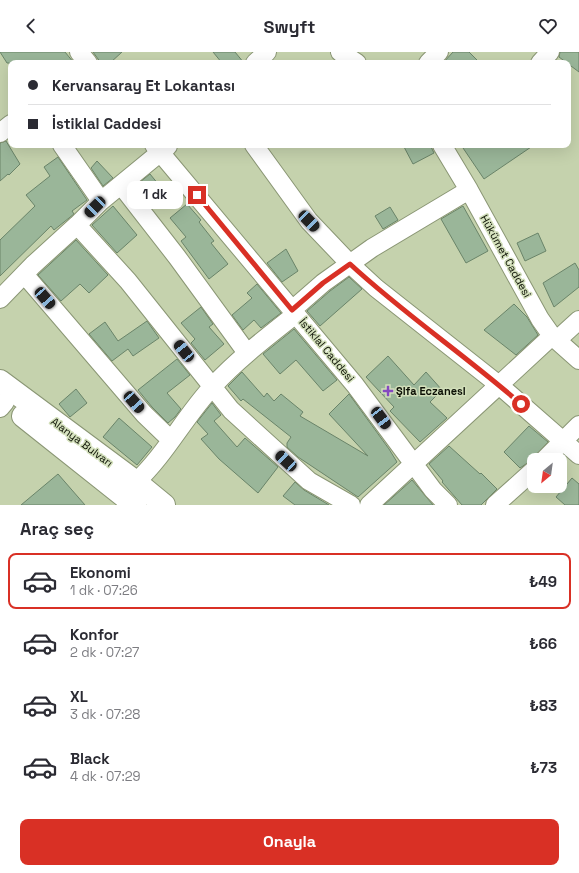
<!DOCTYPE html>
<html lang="tr">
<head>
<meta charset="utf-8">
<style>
	:root { --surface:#fff; --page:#f7f7f7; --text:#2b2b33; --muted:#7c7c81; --line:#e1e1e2; --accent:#d93025 }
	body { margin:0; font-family:"Space Grotesk",sans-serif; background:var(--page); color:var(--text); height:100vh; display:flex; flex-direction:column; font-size:15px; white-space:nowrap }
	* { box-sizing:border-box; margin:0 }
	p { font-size:13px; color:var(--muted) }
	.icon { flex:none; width:22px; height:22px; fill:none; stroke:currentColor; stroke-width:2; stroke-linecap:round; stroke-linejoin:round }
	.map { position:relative; height:453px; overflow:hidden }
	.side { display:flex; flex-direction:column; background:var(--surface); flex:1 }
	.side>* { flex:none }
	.guide { position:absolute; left:8px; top:8px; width:563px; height:88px; border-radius:8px; box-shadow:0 4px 16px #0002; display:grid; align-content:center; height:88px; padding:0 20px; background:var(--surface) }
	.needle { width:26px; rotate:209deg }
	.tools { position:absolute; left:527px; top:401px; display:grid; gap:8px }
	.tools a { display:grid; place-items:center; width:40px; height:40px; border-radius:8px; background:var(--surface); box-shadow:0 4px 16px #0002; font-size:20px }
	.end { position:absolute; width:18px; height:18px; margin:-9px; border:5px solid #d93025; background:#fff; box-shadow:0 0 0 2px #fff }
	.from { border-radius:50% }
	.bubble { position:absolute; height:28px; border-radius:8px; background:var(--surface); box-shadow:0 4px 16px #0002; font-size:13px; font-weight:800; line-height:28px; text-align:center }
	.car { position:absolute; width:12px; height:24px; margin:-12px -6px; border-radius:5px; box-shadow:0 0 3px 1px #0007; background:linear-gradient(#222 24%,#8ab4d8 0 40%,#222 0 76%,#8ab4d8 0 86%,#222 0) }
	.guide b { display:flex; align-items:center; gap:14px; height:38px; font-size:15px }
	.guide b+b { border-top:1px solid var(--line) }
	.guide i { width:10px; height:10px; background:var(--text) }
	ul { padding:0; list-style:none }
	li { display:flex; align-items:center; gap:12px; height:56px; margin:0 8px 6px; padding:0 12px; border:2px solid transparent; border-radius:8px }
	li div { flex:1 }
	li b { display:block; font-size:15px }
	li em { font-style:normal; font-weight:800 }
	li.current { border-color:var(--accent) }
	li>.icon { width:36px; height:36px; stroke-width:1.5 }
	h2 { padding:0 20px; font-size:18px; line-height:48px }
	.button { display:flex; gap:8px; margin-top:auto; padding:8px 20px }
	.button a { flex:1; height:46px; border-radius:8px; background:var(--accent); color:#fff; font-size:16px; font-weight:800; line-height:46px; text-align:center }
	header { display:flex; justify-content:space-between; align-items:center; height:52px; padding:0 20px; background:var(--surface); font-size:18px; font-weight:800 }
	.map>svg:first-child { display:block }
	.building { fill:#9ab699; stroke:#6a8469 }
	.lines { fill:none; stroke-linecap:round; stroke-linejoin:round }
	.minor-casing { stroke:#8a9674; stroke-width:20 }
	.major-casing { stroke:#8a9674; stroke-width:24 }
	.minor { stroke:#fff; stroke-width:18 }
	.major { stroke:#fff; stroke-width:22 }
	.route { stroke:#d93025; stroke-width:5 }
	.poi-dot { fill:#8449c0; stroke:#d2dfba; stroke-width:1.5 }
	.labels { text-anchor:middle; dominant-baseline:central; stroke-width:3; stroke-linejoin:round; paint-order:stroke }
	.street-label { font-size:11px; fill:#0c1005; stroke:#d2dfba }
	.poi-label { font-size:11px; font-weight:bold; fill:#0c1005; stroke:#d2dfba; text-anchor:start }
</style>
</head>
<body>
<header><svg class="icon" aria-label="back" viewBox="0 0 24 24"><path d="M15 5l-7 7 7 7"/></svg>Swyft<svg class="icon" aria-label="heart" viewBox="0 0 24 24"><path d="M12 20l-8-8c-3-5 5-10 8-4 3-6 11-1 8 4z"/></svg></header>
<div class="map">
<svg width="579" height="453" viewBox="0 0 579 453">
	<rect width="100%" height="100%" fill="#c5d2ad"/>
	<!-- building -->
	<path class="building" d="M0,0h65l9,11h-67z
		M93,0h29l-12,11h-9z
		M213,0h22l9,11h-22z
		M453,0h16l11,11h-37z
		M560,0h19v20l-20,-15z
		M6,89l14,23 -11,11 -1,-1 -8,7v-38z
		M403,93h27l4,8 -21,11z
		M461,93h73l-50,34z
		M58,105l29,43 -15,11 2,3 -20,16 -3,-4 -51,50v-36l35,-34 -9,-11 24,-19 -6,-9z
		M97,109l16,17 -10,8 -12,-18z
		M150,122l13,16 -15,12 -13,-16z
		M187,152l14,16 -2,2 15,19 -3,2 17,21 -19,15 -28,-38 5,-4 -16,-19z
		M113,154l24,29 -20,18 -25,-28z
		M463,154l25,45 -22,12 -25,-44z
		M390,155l8,13 -15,9 -8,-13z
		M538,181l8,18 -21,10 -8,-18z
		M76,188l32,35 -19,18 -9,-9 -19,17 -23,-26z
		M286,197l12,22 -16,11 -15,-19z
		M575,211l4,7v17l-25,20 -11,-24z
		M349,225l13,12 -42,37 -13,-15 23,-20z
		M257,232l24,29 -20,15 -7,-8 -11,10 -11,-15 20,-17 -5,-5z
		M514,252l13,13 11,18 -22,20 -32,-25z
		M201,255l12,17 -4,3 15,17 -19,16 -14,-17 4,-4 -14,-16z
		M147,269l12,17 -26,18 -5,-7 -16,12 -23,-27 16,-12 13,19z
		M294,277l43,51 -14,11 -27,-31 -16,14 -17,-20z
		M388,304l26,29 12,-13 16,18 -12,12 17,16 -27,24 -30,-31 4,-4 -28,-30z
		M177,307l13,16 -23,18 14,16 -6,8 -7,6 -16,-16 -14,-17z
		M242,320l22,25 3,-4 7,8 7,-7 22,18 -3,4 68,40 -39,-42 20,-20 40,55 8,13 -39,35 -60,-40 -11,-10v-4l4,-6 -48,-38 -2,2 -13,-15z
		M76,337l11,14 -17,14 -11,-13z
		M212,351l9,12 -7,6 23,26 8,-9 33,29 -20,26 -39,-34 -18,-20 7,-5 -11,-12z
		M119,366l33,29 -15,18 -34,-28z
		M529,374l19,16 -16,18 -12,8 -16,-16z
		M449,394l31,28 1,-1 16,16 -16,16h-19l-20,-23 1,-1 -14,-17z
		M58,422l27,31h-64z
		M572,426l7,6v21h-14l-9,-8z
		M412,428l21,25h-49z
		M295,430l9,8 25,15h-34l-12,-9z"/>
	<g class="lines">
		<defs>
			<path id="minor" d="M79,0l9,11
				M340,0l17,11
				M255,11l12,-11
				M428,11l11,-11
				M540,11l10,-11
				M0,81l11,-9
				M62,93l39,56
				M154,93l201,240 78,105 15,15
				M254,93l55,76 41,43 26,24 123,97 80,70
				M442,93l27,45 71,129 12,17 27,24
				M121,133l56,72 70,96
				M77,173l51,56 103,129 78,71 42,24
				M24,222l120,140 27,26
				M0,247l33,-34 44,-40 24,-24 67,-55
				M292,258l31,-27 49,-35 97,-58
				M557,288l22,-20
				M0,356l5,-6
				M544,408l35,-35
				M136,430c30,-28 49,-66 77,-96 25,-27 54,-49 83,-72
				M369,453l183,-169
				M495,453l39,-35"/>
			<path id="major" d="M0,329l136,101 28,23
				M23,364l112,89"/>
		</defs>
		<!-- minor casing -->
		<use href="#minor" class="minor-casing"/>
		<!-- major casing -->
		<use href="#major" class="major-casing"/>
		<!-- minor -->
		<use href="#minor" class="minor"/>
		<!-- major -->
		<use href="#major" class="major"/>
	</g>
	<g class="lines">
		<!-- route -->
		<path class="route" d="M197,143l95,115 31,-27 27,-19c54,50 115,91 171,140"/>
	</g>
	<!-- markers -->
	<path class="poi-dot" d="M386 333h4v4h4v4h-4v4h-4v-4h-4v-4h4z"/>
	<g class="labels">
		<!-- street labels -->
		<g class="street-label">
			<text transform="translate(506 204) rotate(61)">Hükümet Caddesi</text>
			<text transform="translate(327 298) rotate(50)">İstiklal Caddesi</text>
			<text transform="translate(82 390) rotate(37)">Alanya Bulvarı</text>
		</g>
		<!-- poi labels -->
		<g class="poi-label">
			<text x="396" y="339">Şifa Eczanesi</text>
		</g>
	</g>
</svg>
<div class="tools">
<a><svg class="needle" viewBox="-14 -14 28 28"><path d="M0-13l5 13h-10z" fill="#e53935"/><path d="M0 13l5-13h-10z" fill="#7c7c81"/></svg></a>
</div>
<i class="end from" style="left:521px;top:352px"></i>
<i class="end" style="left:197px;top:143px"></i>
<div class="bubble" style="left:127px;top:129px;width:56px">1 dk</div>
<i class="car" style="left:95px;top:155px;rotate:225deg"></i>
<i class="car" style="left:309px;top:169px;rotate:136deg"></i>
<i class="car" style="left:45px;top:246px;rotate:139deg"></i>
<i class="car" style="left:184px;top:299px;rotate:321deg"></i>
<i class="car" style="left:134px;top:350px;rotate:139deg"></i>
<i class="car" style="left:381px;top:366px;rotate:143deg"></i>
<i class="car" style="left:286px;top:409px;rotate:313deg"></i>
<div class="guide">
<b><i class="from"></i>Kervansaray Et Lokantası</b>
<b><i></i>İstiklal Caddesi</b>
</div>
</div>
<section class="side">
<h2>Araç seç</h2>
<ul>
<li class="current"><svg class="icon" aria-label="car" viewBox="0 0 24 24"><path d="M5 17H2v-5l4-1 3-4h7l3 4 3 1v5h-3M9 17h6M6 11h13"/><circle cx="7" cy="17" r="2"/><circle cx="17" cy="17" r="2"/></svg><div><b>Ekonomi</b><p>1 dk · 07:26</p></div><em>₺49</em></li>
<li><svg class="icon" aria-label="car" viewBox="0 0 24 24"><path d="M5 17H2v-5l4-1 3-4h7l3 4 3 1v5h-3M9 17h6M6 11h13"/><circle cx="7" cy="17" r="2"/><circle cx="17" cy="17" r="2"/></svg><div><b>Konfor</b><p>2 dk · 07:27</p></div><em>₺66</em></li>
<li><svg class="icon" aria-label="car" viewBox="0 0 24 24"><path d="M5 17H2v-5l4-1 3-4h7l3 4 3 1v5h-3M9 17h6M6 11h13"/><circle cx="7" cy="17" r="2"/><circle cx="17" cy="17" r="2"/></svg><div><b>XL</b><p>3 dk · 07:28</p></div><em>₺83</em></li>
<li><svg class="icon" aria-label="car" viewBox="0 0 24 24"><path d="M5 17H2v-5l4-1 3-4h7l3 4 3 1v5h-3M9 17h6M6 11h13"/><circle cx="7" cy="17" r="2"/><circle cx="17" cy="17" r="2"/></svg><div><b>Black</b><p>4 dk · 07:29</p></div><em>₺73</em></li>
</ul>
<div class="button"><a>Onayla</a></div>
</section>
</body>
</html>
